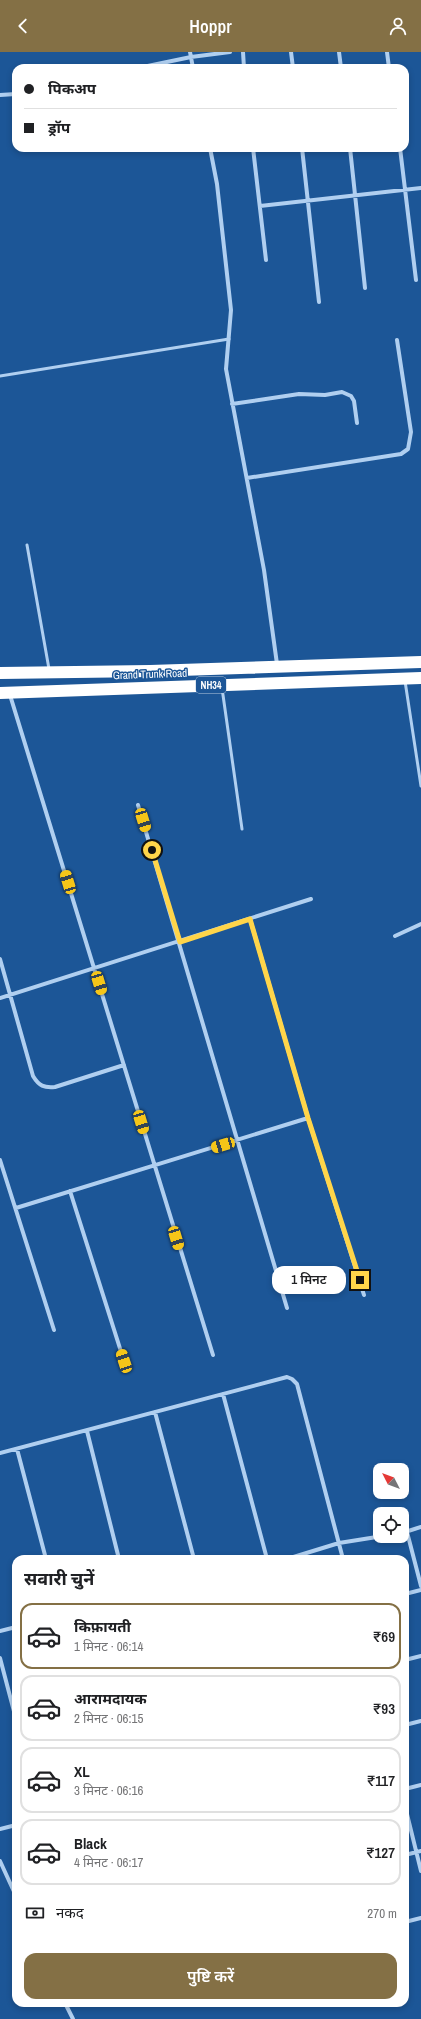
<!DOCTYPE html>
<html lang="hi">
<head>
<meta charset="utf-8">
<style>
	:root { --surface:#fff; --page:#f6f6f6; --text:#202124; --muted:#757577; --line:#e0e0e0; --accent:#847045 }
	body { margin:0; font-family:"Archivo Narrow","Noto Sans Devanagari",sans-serif; background:var(--page); color:var(--text); height:100vh; display:flex; flex-direction:column; font-size:15px; white-space:nowrap }
	* { box-sizing:border-box; margin:0 }
	p { font-size:13px; color:var(--muted) }
	.icon { flex:none; width:22px; height:22px; fill:none; stroke:currentColor; stroke-width:2; stroke-linecap:round; stroke-linejoin:round }
	.map { position:relative; flex:1; overflow:hidden }
	.drawer { position:absolute; left:12px; top:1503px; width:397px; height:452px; display:flex; flex-direction:column; background:var(--surface); border-radius:12px; box-shadow:0 2px 6px #0003 }
	.drawer>* { flex:none }
	.hud { position:absolute; left:12px; top:12px; width:397px; height:88px; border-radius:12px; box-shadow:0 2px 6px #0003; display:grid; align-content:center; height:88px; padding:0 12px; background:var(--surface) }
	.needle { width:26px; rotate:312deg }
	.tools { position:absolute; left:373px; top:1411px; display:grid; gap:8px }
	.tools a { display:grid; place-items:center; width:36px; height:36px; border-radius:8px; background:var(--surface); box-shadow:0 2px 6px #0003; font-size:20px }
	.end { position:absolute; width:18px; height:18px; margin:-9px; border:5px solid #ffd54a; background:#111; box-shadow:0 0 0 2px #111 }
	.from { border-radius:50% }
	.bubble { position:absolute; height:28px; border-radius:12px; background:var(--surface); box-shadow:0 2px 6px #0003; font-size:13px; font-weight:600; line-height:28px; text-align:center }
	.car { position:absolute; width:12px; height:24px; margin:-12px -6px; border-radius:5px; box-shadow:0 0 3px 1px #0007; background:linear-gradient(#f5c518 24%,#345 0 40%,#f5c518 0 76%,#345 0 86%,#f5c518 0) }
	.hud b { display:flex; align-items:center; gap:14px; height:38px; font-size:15px }
	.hud b+b { border-top:1px solid var(--line) }
	.hud i { width:10px; height:10px; background:var(--text) }
	ul { padding:0; list-style:none }
	li { display:flex; align-items:center; gap:12px; height:66px; margin:0 8px 6px; padding:0 4px; border:2px solid var(--line); border-radius:12px }
	li div { flex:1 }
	li b { display:block; font-size:15px }
	li em { font-style:normal; font-weight:600 }
	li.selected { border-color:var(--accent) }
	li>.icon { width:36px; height:36px; stroke-width:1.5 }
	h2 { padding:0 12px; font-size:18px; line-height:48px }
	.pay { display:flex; align-items:center; gap:10px; height:44px; padding:0 12px; font-size:15px }
	.pay p { margin-inline-start:auto }
	.primary-button { display:flex; gap:8px; margin-top:auto; padding:8px 12px }
	.primary-button a { flex:1; height:46px; border-radius:12px; background:var(--accent); color:#fff; font-size:16px; font-weight:600; line-height:46px; text-align:center }
	header { display:flex; justify-content:space-between; align-items:center; height:52px; padding:0 12px; background:var(--accent); color:#fff; font-size:18px; font-weight:600 }
	.map>svg:first-child { display:block }
	.lines { fill:none; stroke-linecap:round; stroke-linejoin:round }
	.lane { stroke:#b0cff0; stroke-width:3 }
	.street { stroke:#b0cff0; stroke-width:4 }
	.highway { stroke:#fff; stroke-width:12 }
	.route { stroke:#ffd54a; stroke-width:5 }
	.labels { text-anchor:middle; dominant-baseline:central; stroke-width:3; stroke-linejoin:round; paint-order:stroke }
	.shield { fill:#1c5697; stroke:#bbcce0; stroke-width:1 }
	.shield-label { font-size:10px; font-weight:bold; fill:#fff }
	.street-label { font-size:11px; fill:#fff; stroke:#1c5697 }
</style>
</head>
<body>
<header><svg class="icon" aria-label="back" viewBox="0 0 24 24"><path d="M15 5l-7 7 7 7"/></svg>Hoppr<svg class="icon" aria-label="person" viewBox="0 0 24 24"><circle cx="12" cy="8" r="4"/><path d="M4 21q1-7 8-7t8 7"/></svg></header>
<div class="map">
<svg width="421" height="1967" viewBox="0 0 421 1967">
	<rect width="100%" height="100%" fill="#1c5697"/>
	<g class="lines">
		<!-- lane -->
		<path class="lane" d="M0,324l229,-37
			M27,493l22,124
			M405,629l16,105
			M222,636l20,141"/>
		<!-- street -->
		<path class="street" d="M190,0l3,16
			M243,0l1,16
			M291,0l2,16
			M339,0l2,16
			M387,0l2,16
			M138,16l53,-11 39,-5
			M0,43l16,-1
			M210,96l7,36 14,126 -5,59 38,201 13,94
			M253,96l13,112
			M302,96l17,154
			M350,96l15,140
			M400,96l16,132
			M260,154l161,-18
			M232,352l67,-10 26,1 17,-3 9,4 3,5 3,22
			M247,426l154,-24 7,-5 3,-17 -14,-92
			M10,643l203,660
			M138,753l149,503
			M250,867l58,199 56,177
			M395,884l26,-12
			M0,907l33,117c6,10 11,12 22,11l69,-22
			M0,946l311,-99
			M0,1108l54,170
			M70,1139l54,170
			M16,1156l292,-90
			M223,1342l44,165
			M155,1360l39,147
			M87,1379l32,128
			M17,1397l29,110
			M0,1401l287,-76 5,2 5,5 46,175
			M407,1480l14,54
			M402,1481l19,-6
			M287,1507l52,-16 44,-7
			M405,1542l16,-4
			M0,1579l16,-4
			M0,1606l16,61
			M405,1608l16,-4
			M405,1673l16,-4
			M405,1737l16,-4
			M405,1754l16,65
			M0,1777l16,-4
			M405,1803l16,-4
			M0,1809l16,35
			M405,1870l16,-4
			M65,1951l8,16"/>
		<!-- highway -->
		<path class="highway" d="M0,621l150,-2 271,-9
			M0,641l421,-15"/>
	</g>
	<g class="lines">
		<!-- route -->
		<path class="route" d="M152,798l28,92 70,-23 58,199 52,162"/>
	</g>
	<g class="labels">
		<!-- shield labels -->
		<rect class="shield" x="196" y="625" width="30" height="16" rx="3"/>
		<g class="shield-label">
			<text x="211" y="633">NH34</text>
		</g>
		<!-- street labels -->
		<g class="street-label">
			<text transform="translate(150 622) rotate(-2)">Grand Trunk Road</text>
		</g>
	</g>
</svg>
<div class="tools">
<a><svg class="needle" viewBox="-14 -14 28 28"><path d="M0-13l5 13h-10z" fill="#e53935"/><path d="M0 13l5-13h-10z" fill="#757577"/></svg></a>
<a><svg class="icon" aria-label="locate" viewBox="0 0 24 24"><circle cx="12" cy="12" r="6"/><path d="M12 2v4M12 18v4M2 12h4M18 12h4"/></svg></a>
</div>
<i class="end from" style="left:152px;top:798px"></i>
<i class="end" style="left:360px;top:1228px"></i>
<div class="bubble" style="left:272px;top:1214px;width:74px">1 मिनट</div>
<i class="car" style="left:143px;top:768px;rotate:163deg"></i>
<i class="car" style="left:68px;top:830px;rotate:343deg"></i>
<i class="car" style="left:99px;top:931px;rotate:163deg"></i>
<i class="car" style="left:141px;top:1070px;rotate:163deg"></i>
<i class="car" style="left:223px;top:1093px;rotate:254deg"></i>
<i class="car" style="left:176px;top:1186px;rotate:163deg"></i>
<i class="car" style="left:124px;top:1309px;rotate:342deg"></i>
<div class="hud">
<b><i class="from"></i>पिकअप</b>
<b><i></i>ड्रॉप</b>
</div>
<section class="drawer">
<h2>सवारी चुनें</h2>
<ul>
<li class="selected"><svg class="icon" aria-label="car" viewBox="0 0 24 24"><path d="M5 17H2v-5l4-1 3-4h7l3 4 3 1v5h-3M9 17h6M6 11h13"/><circle cx="7" cy="17" r="2"/><circle cx="17" cy="17" r="2"/></svg><div><b>किफ़ायती</b><p>1 मिनट · 06:14</p></div><em>₹69</em></li>
<li><svg class="icon" aria-label="car" viewBox="0 0 24 24"><path d="M5 17H2v-5l4-1 3-4h7l3 4 3 1v5h-3M9 17h6M6 11h13"/><circle cx="7" cy="17" r="2"/><circle cx="17" cy="17" r="2"/></svg><div><b>आरामदायक</b><p>2 मिनट · 06:15</p></div><em>₹93</em></li>
<li><svg class="icon" aria-label="car" viewBox="0 0 24 24"><path d="M5 17H2v-5l4-1 3-4h7l3 4 3 1v5h-3M9 17h6M6 11h13"/><circle cx="7" cy="17" r="2"/><circle cx="17" cy="17" r="2"/></svg><div><b>XL</b><p>3 मिनट · 06:16</p></div><em>₹117</em></li>
<li><svg class="icon" aria-label="car" viewBox="0 0 24 24"><path d="M5 17H2v-5l4-1 3-4h7l3 4 3 1v5h-3M9 17h6M6 11h13"/><circle cx="7" cy="17" r="2"/><circle cx="17" cy="17" r="2"/></svg><div><b>Black</b><p>4 मिनट · 06:17</p></div><em>₹127</em></li>
</ul>
<div class="pay"><svg class="icon" aria-label="cash" viewBox="0 0 24 24"><path d="M3 7h18v10H3z"/><circle cx="12" cy="12" r="2"/></svg>नकद<p>270 m</p></div>
<div class="primary-button"><a>पुष्टि करें</a></div>
</section>
</div>
</body>
</html>
